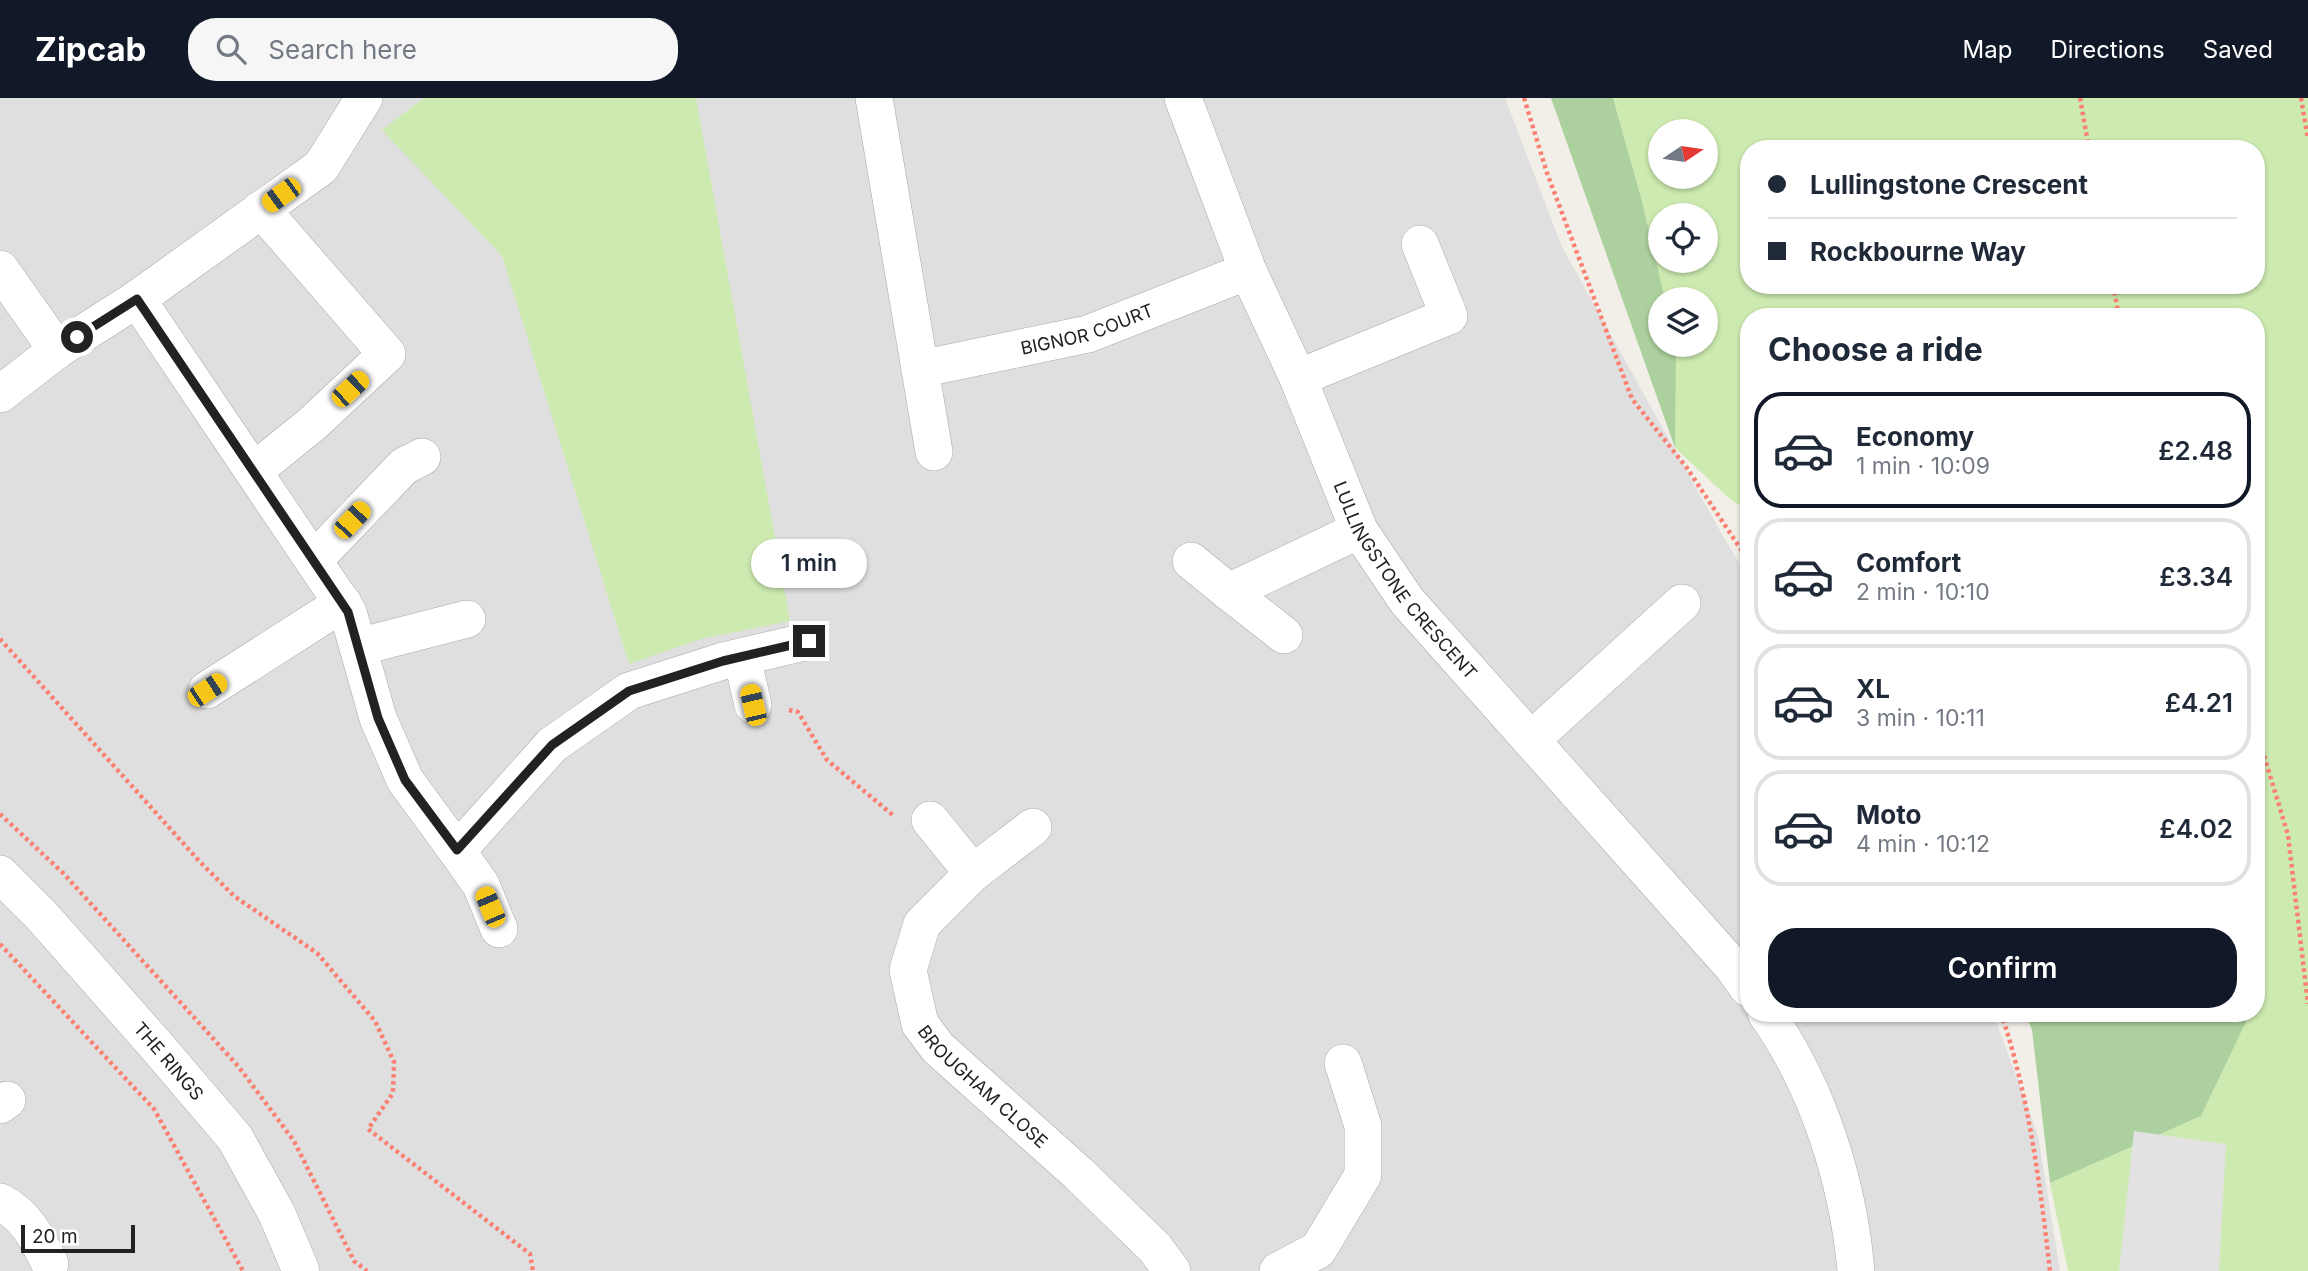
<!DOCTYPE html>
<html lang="en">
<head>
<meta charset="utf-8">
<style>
	:root { --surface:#fff; --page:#f6f6f7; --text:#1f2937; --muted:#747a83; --line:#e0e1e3; --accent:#111827 }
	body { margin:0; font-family:Inter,sans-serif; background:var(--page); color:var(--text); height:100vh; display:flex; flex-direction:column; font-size:26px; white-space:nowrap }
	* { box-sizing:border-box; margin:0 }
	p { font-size:23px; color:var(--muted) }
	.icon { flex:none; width:38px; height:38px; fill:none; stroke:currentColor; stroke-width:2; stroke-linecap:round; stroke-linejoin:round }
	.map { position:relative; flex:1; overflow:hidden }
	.drawer { position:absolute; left:1740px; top:210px; width:525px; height:714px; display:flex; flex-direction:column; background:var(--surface); border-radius:28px; box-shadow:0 2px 5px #0004 }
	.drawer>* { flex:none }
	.top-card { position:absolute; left:1740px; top:42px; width:525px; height:154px; border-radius:28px; box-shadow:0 2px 5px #0004; display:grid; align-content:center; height:154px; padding:0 28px; background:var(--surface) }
	.needle { width:46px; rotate:77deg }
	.fabs { position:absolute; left:1648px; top:21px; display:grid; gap:14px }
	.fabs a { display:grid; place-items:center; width:70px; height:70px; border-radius:50%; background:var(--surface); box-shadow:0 2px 5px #0004; font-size:35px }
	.scale { position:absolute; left:21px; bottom:18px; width:114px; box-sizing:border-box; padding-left:7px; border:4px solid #222; border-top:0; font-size:19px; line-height:24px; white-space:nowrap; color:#222; -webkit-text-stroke:5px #fff; paint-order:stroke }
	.end { position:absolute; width:32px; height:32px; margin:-16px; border:9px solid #222; background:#fff; box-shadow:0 0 0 4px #fff }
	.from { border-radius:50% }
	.bubble { position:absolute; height:49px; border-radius:24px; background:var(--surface); box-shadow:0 2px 5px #0004; font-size:23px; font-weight:600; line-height:49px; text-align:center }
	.car { position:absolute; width:21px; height:42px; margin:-21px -10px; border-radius:9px; box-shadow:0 0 5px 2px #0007; background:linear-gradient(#f5c518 24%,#345 0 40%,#f5c518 0 76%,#345 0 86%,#f5c518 0) }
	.top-card b { display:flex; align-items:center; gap:24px; height:66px; font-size:26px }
	.top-card b+b { border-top:2px solid var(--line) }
	.top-card i { width:18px; height:18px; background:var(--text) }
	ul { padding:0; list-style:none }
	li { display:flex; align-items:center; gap:21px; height:116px; margin:0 14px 10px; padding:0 14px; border:4px solid var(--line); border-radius:28px }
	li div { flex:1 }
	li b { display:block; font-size:26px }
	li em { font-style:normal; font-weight:600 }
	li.active { border-color:var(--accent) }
	li>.icon { width:63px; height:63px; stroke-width:1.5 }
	h2 { padding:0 28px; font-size:32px; line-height:84px }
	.button { display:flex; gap:14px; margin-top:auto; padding:14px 28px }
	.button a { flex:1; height:80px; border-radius:28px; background:var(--accent); color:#fff; font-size:28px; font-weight:600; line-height:80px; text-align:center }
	header { display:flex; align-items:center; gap:42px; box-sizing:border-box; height:98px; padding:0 35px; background:var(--accent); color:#fff }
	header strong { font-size:33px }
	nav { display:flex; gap:38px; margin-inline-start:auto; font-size:24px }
	.search { width:490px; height:63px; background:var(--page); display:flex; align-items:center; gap:18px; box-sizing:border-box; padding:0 24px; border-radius:28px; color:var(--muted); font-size:26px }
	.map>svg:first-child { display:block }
	.residential { fill:#e0dfdf }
	.grass { fill:#cdebb0; fill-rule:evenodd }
	.forest { fill:#add19e }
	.parking { fill:#e2e2e2 }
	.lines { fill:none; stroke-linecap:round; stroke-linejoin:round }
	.minor-casing { stroke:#a9a9a9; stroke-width:38 }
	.path { stroke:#fa8072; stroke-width:4.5; stroke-dasharray:3.5 3.5; stroke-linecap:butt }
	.minor { stroke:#fff; stroke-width:37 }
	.route { stroke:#222; stroke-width:9 }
	.labels { text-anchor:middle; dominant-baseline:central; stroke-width:6; stroke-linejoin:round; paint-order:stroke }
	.street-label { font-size:18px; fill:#222; stroke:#fff }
</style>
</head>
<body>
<header>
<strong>Zipcab</strong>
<div class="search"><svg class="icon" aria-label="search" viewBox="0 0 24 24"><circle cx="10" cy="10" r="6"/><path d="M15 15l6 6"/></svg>Search here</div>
<nav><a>Map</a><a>Directions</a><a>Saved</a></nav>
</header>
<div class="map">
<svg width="2308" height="1173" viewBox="0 0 2308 1173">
	<rect width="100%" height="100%" fill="#f2efe9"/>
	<!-- residential -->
	<path class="residential" d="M0,0h1505l57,149 162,291 24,39v436h245l45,123 22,135h-2060z"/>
	<!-- grass -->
	<path class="grass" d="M424,0h272l94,523 -89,18 -72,25 -127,-408 -120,-126z
		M1613,0h695v1173h-240l-18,-88 151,-67 46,-96v-7h9v-696h-508v193l-17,-10 -56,-52v-103h31v-46h-41l-23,-98zM1661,33h45v46h-45zM1748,51h508v136h-508zM1661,117h45v46h-45z"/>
	<!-- forest -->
	<path class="forest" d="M1551,0h62l29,103 23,98h-4v46h14l1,2 -1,101z
		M2025,915h222v7l-46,96 -151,67 -18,-153z"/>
	<!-- parking -->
	<path class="parking" d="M2134,1033l92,13 -7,127h-100z"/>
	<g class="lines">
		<defs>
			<g id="minor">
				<path d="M874,0l46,271"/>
				<path id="s1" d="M1183,0l65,173 50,107 61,152 48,71 326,366 15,21"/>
				<path d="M0,171l57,81"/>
				<path d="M137,201l211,313 30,106 27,62 52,71 95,-106 77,-54 94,-30 86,-20"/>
				<path d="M1298,280l151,-62 -29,-72"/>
				<path d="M0,296l57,-44 80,-51 184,-132 43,-69"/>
				<path id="s2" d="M934,354l-14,-83 168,-35 160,-63"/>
				<path d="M254,373l58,-47 75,-70 -126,-145"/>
				<path d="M314,462l90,-94 18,-9"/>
				<path d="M1191,463l38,31"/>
				<path d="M1284,537l-55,-43 130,-62"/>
				<path d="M358,549l109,-28"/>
				<path d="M742,559l11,48"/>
				<path d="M207,592l136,-87"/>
				<path d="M1532,641l150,-136"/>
				<path d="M930,722l43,53"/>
				<path id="s3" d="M1033,729l-60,46 -51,51 -14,46 12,54 18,24 141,126 76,74 17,23"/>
				<path d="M457,753l24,34 18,44"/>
				<path id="s4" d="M0,776l41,41 113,128 81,95 42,76 24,57"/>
				<path d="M1766,915c52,74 82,168 90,258"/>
				<path d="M0,1007l7,-5"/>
				<path d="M0,1104c27,14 37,36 50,62"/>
				<path d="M1278,1173l40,-21 45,-75v-49l-20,-63"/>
			</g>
		</defs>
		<!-- minor casing -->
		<use href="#minor" class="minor-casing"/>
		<!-- path -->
		<path class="path" d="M1524,0l23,75 85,226 55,69 61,92
			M2080,0l9,51
			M2301,0l7,41
			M2113,187l6,32
			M0,541l200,223 34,34 83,57 58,68 19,41 -1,31 -25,36 162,125 3,17
			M789,612l9,2 29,48 67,56
			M2256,631l32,106 20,169
			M0,716l63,59 175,193 56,75 60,120 13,10
			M0,846l154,165 89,162
			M2001,915c28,83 39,171 49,258"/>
		<!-- minor -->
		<use href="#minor" class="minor"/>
	</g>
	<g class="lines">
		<!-- route -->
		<path class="route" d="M77,239l60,-38 211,313 30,106 27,62 52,70 95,-105 77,-54 94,-30 86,-20"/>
	</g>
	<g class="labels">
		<!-- street labels -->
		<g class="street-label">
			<text stroke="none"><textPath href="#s2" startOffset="256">BIGNOR COURT</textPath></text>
			<text stroke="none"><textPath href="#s1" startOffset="534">LULLINGSTONE CRESCENT</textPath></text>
			<text stroke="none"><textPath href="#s4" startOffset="252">THE RINGS</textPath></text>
			<text stroke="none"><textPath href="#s3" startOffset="340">BROUGHAM CLOSE</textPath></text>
		</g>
	</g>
</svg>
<div class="fabs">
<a><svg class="needle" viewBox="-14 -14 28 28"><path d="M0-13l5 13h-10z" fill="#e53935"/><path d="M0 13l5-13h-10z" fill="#747a83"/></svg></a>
<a><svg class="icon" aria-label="locate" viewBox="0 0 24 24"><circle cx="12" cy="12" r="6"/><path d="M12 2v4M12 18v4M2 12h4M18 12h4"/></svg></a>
<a><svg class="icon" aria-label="layers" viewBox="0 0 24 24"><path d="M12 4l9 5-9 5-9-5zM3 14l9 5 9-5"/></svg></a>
</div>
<div class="scale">20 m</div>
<i class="end from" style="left:77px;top:239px"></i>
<i class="end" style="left:809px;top:543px"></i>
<div class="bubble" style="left:751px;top:441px;width:116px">1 min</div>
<i class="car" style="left:281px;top:97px;rotate:234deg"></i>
<i class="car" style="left:350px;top:291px;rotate:47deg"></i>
<i class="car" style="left:352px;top:422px;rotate:43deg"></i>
<i class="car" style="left:207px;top:592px;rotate:57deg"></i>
<i class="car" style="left:753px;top:607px;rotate:347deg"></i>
<i class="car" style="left:490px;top:809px;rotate:337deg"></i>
<div class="top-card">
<b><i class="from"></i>Lullingstone Crescent</b>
<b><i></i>Rockbourne Way</b>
</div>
<section class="drawer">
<h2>Choose a ride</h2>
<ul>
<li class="active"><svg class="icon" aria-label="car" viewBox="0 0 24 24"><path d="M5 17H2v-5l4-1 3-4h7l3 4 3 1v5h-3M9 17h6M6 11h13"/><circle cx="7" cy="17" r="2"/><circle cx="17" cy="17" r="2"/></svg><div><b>Economy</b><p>1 min · 10:09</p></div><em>£2.48</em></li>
<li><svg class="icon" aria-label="car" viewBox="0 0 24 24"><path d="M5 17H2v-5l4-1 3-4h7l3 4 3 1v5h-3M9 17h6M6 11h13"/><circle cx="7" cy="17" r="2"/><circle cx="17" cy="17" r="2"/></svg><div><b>Comfort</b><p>2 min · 10:10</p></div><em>£3.34</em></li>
<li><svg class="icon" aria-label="car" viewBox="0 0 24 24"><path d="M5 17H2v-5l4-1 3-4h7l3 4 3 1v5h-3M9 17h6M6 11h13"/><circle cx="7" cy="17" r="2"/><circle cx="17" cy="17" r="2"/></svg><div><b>XL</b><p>3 min · 10:11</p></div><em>£4.21</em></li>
<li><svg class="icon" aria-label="car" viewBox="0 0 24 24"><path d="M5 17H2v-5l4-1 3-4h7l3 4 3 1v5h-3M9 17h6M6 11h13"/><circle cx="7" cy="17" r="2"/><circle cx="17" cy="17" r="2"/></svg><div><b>Moto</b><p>4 min · 10:12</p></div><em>£4.02</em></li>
</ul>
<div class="button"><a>Confirm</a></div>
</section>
</div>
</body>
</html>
